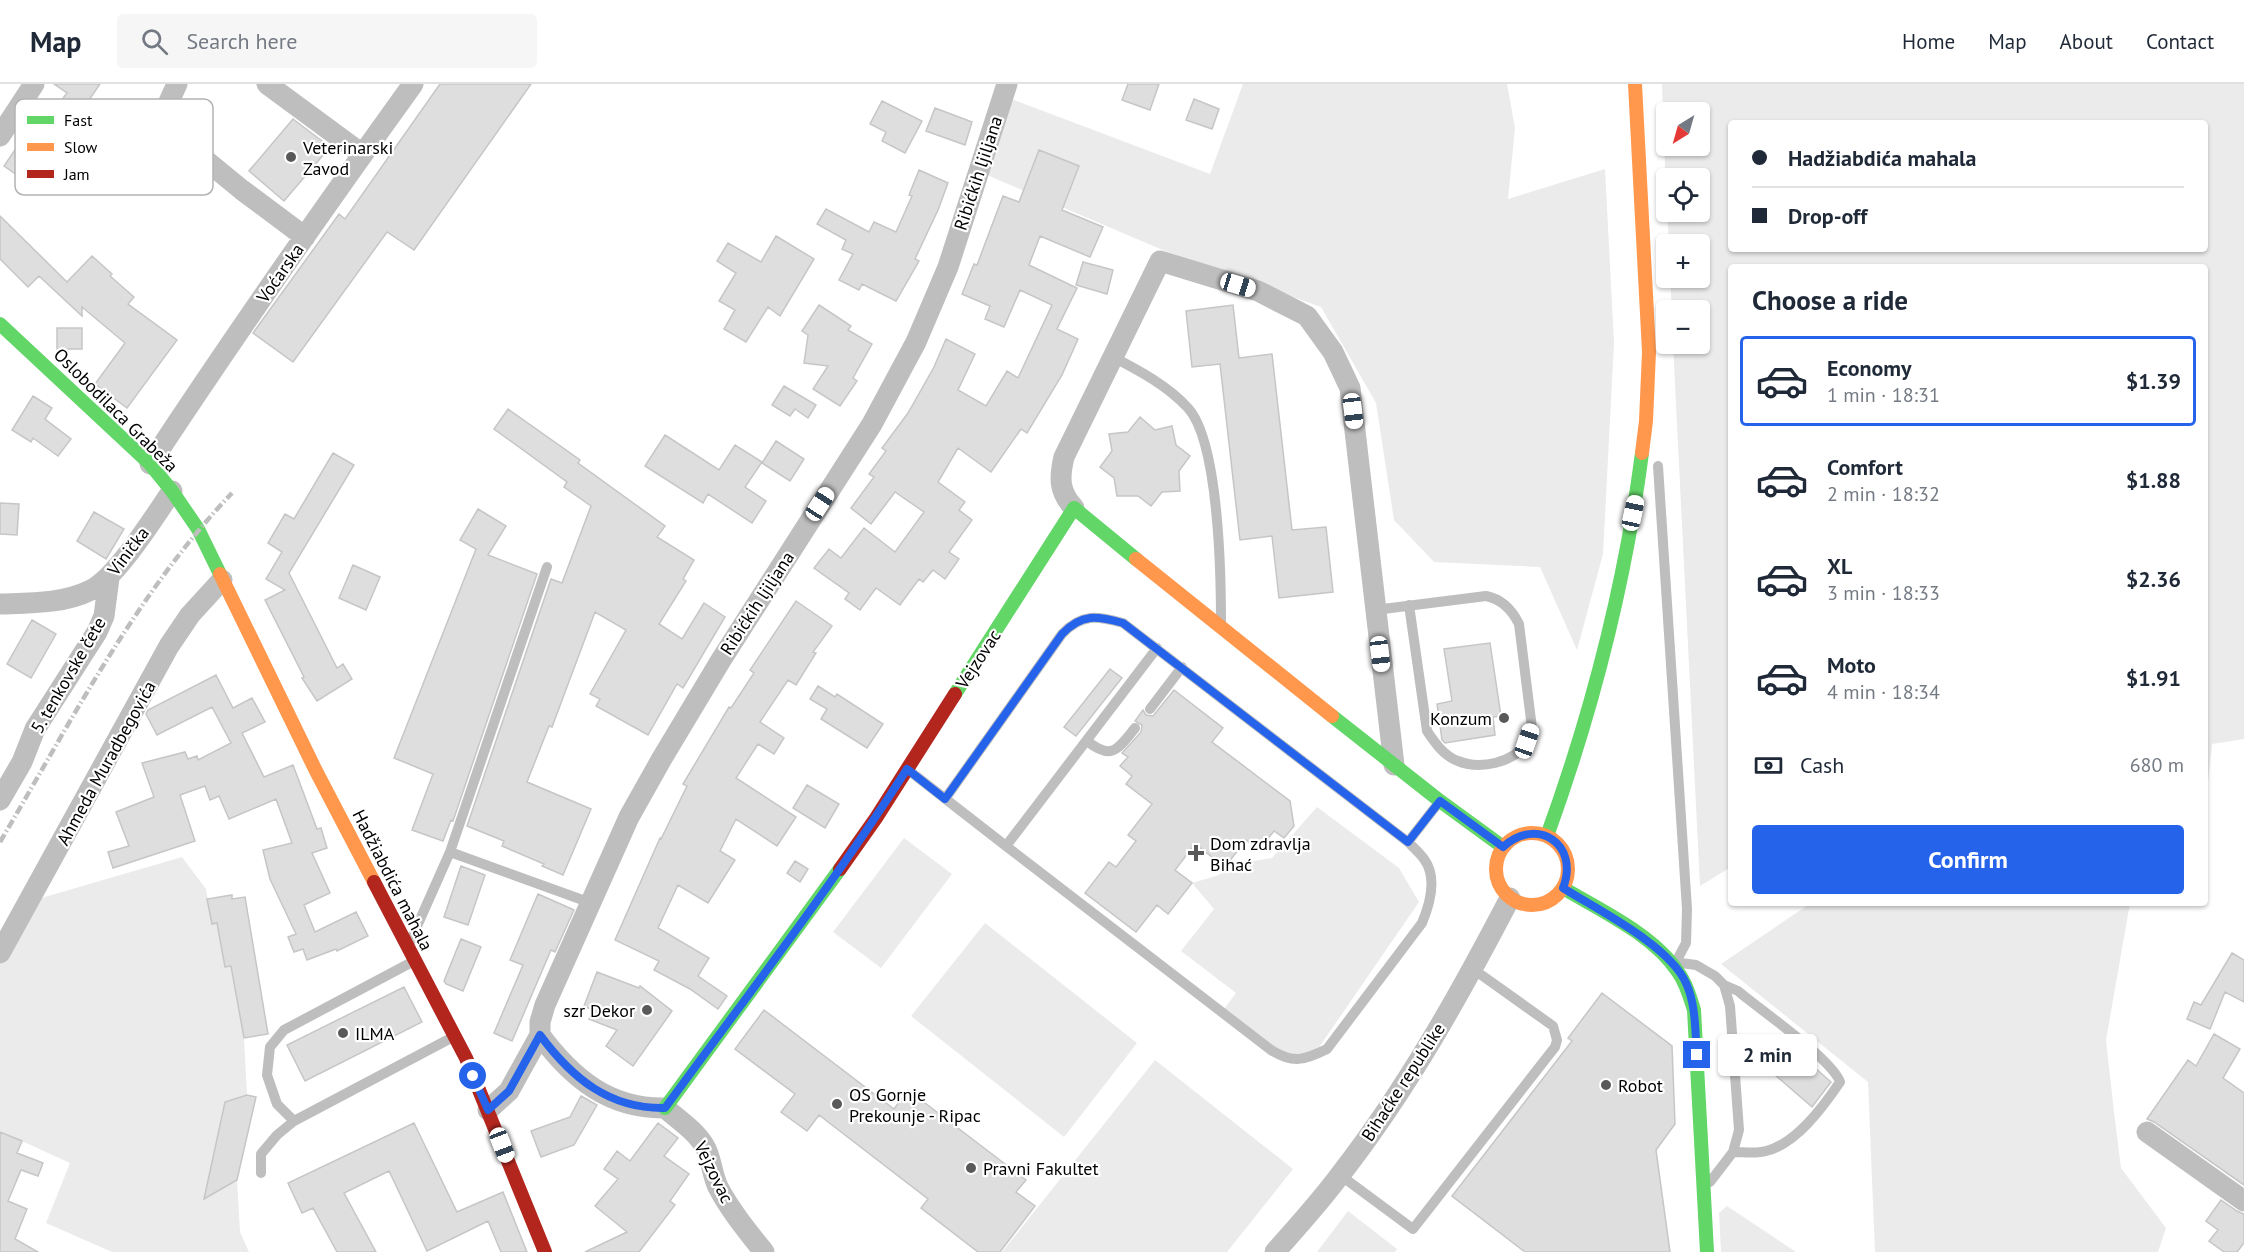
<!DOCTYPE html>
<html lang="en">
<head>
<meta charset="utf-8">
<style>
	:root { --surface:#fff; --page:#f6f6f7; --text:#1f2937; --muted:#747a83; --line:#e0e1e3; --accent:#2563eb }
	body { margin:0; font-family:"PT Sans",sans-serif; background:var(--page); color:var(--text); height:100vh; display:flex; flex-direction:column; font-size:22px; white-space:nowrap }
	* { box-sizing:border-box; margin:0 }
	p { font-size:20px; color:var(--muted) }
	.icon { flex:none; width:33px; height:33px; fill:none; stroke:currentColor; stroke-width:2; stroke-linecap:round; stroke-linejoin:round }
	.map { position:relative; flex:1; overflow:hidden }
	.drawer { position:absolute; left:1728px; top:180px; width:480px; height:642px; display:flex; flex-direction:column; background:var(--surface); border-radius:6px; box-shadow:0 2px 4px #0004 }
	.drawer>* { flex:none }
	.guide { position:absolute; left:1728px; top:36px; width:480px; height:132px; border-radius:6px; box-shadow:0 2px 4px #0004; display:grid; align-content:center; height:132px; padding:0 24px; background:var(--surface) }
	.needle { width:39px; rotate:217deg }
	.tools { position:absolute; left:1656px; top:18px; display:grid; gap:12px }
	.tools a { display:grid; place-items:center; width:54px; height:54px; border-radius:6px; background:var(--surface); box-shadow:0 2px 4px #0004; font-size:30px }
	.end { position:absolute; width:27px; height:27px; margin:-14px; border:8px solid #2563eb; background:#fff; box-shadow:0 0 0 3px #fff }
	.from { border-radius:50% }
	.bubble { position:absolute; height:42px; border-radius:6px; background:var(--surface); box-shadow:0 2px 4px #0004; font-size:20px; font-weight:600; line-height:42px; text-align:center }
	.car { position:absolute; width:18px; height:36px; margin:-18px -9px; border-radius:8px; box-shadow:0 0 4px 2px #0007; background:linear-gradient(#fff 24%,#345 0 40%,#fff 0 76%,#345 0 86%,#fff 0) }
	.guide b { display:flex; align-items:center; gap:21px; height:57px; font-size:22px }
	.guide b+b { border-top:2px solid var(--line) }
	.guide i { width:15px; height:15px; background:var(--text) }
	ul { padding:0; list-style:none }
	li { display:flex; align-items:center; gap:18px; height:90px; margin:0 12px 9px; padding:0 12px; border:3px solid transparent; border-radius:6px }
	li div { flex:1 }
	li b { display:block; font-size:22px }
	li em { font-style:normal; font-weight:600 }
	li.active { border-color:var(--accent) }
	li>.icon { width:54px; height:54px; stroke-width:1.5 }
	h2 { padding:0 24px; font-size:27px; line-height:72px }
	.pay { display:flex; align-items:center; gap:15px; height:66px; padding:0 24px; font-size:22px }
	.pay p { margin-inline-start:auto }
	.cta { display:flex; gap:12px; margin-top:auto; padding:12px 24px }
	.cta a { flex:1; height:69px; border-radius:6px; background:var(--accent); color:#fff; font-size:24px; font-weight:600; line-height:69px; text-align:center }
	header { display:flex; align-items:center; gap:36px; box-sizing:border-box; height:84px; padding:0 30px; background:var(--surface); border-bottom:2px solid var(--line) }
	header strong { font-size:28px }
	nav { display:flex; gap:33px; margin-inline-start:auto; font-size:21px }
	.search { width:420px; height:54px; background:var(--page); display:flex; align-items:center; gap:15px; box-sizing:border-box; padding:0 21px; border-radius:6px; color:var(--muted); font-size:22px }
	.map>svg:first-child { display:block }
	.green { fill:#ebebeb; fill-rule:evenodd }
	.building { fill:#dedede; stroke:#c6c6c6; stroke-width:1.5 }
	.lines { fill:none; stroke-linecap:round; stroke-linejoin:round }
	.lane { stroke:#bebebe; stroke-width:10 }
	.street { stroke:#bebebe; stroke-width:21 }
	.fast { stroke:#63d668; stroke-width:14 }
	.slow { stroke:#ff974d; stroke-width:14 }
	.jam { stroke:#b3261e; stroke-width:14 }
	.rail { stroke:#bebebe; stroke-width:4.5; stroke-dasharray:9 3 1.5 3; stroke-linecap:butt }
	.route { stroke:#2563eb; stroke-width:8 }
	.poi-dot { fill:#595959; stroke:#fff; stroke-width:2 }
	.labels { text-anchor:middle; dominant-baseline:central; stroke-width:4.5; stroke-linejoin:round; paint-order:stroke }
	.poi-label { font-size:18px; fill:#000; stroke:#fff; text-anchor:start }
	.street-label { font-size:18px; fill:#000; stroke:#fff }
	.key { fill:#fff; stroke:#b2b2b2; stroke-width:1.5 }
	.key-label { font-size:16px; fill:#000 }
</style>
</head>
<body>
<header>
<strong>Map</strong>
<div class="search"><svg class="icon" aria-label="search" viewBox="0 0 24 24"><circle cx="10" cy="10" r="6"/><path d="M15 15l6 6"/></svg>Search here</div>
<nav><a>Home</a><a>Map</a><a>About</a><a>Contact</a></nav>
</header>
<div class="map">
<svg width="2244" height="1168" viewBox="0 0 2244 1168">
	<rect width="100%" height="100%" fill="#fff"/>
	<!-- green -->
	<path class="green" d="M1243,0h264l8,44 -7,71 97,-30 9,174 -11,211 -26,96 -37,-83 -106,-5 -40,-42 -18,-117 -55,-96 -156,-56 -178,-76 19,-78 204,77z
		M1662,0h582v655l-32,5 -7,66v-543h-474v600l-31,19 -27,-542h27v-34h-28l-2,-32h30v-34h-31l-2,-32h33v-34h-34v16zM1700,28v34h-34v-34zM1731,39h474v126h-474z
		M1317,723l82,61 20,34 -106,154 -30,1 -62,-44 15,-20 -55,-42 33,-42 -22,-26 24,-7 31,-14 25,-4z
		M904,754l48,36 -71,94 -48,-36z
		M182,773l24,32 6,34h5l8,44 6,-1 13,72 3,57 -22,7 -21,96 33,-18 3,52 9,20h-137l-66,-29 24,-60 -70,-32v-178l31,-52z
		M1811,819h319l-24,137 8,72 7,56 45,60 -8,24h-283l-7,-170 -147,-118z
		M985,839l152,120 -73,94 -153,-121z
		M1155,976l138,109 -66,83h-225z
		M1727,1122l69,46h-75l-2,-39z
		M1348,1127l49,38 -2,3h-78z"/>
	<!-- building -->
	<path class="building" d="M54,0h46l-20,29 8,6 -16,23 -27,-20 22,-29z
		M440,0h91l-117,166 -27,-18 -94,130 -40,-29 86,-119 6,5z
		M1128,0h31l-9,26 -28,-10z
		M1194,15l25,10 -7,20 -26,-9z
		M882,17l40,20 -17,32 -23,-12 4,-9 -16,-8z
		M935,24l37,14 -7,23 -39,-14z
		M293,35l37,28 -46,54 -35,-30z
		M19,60l32,21 -15,23 -32,-22z
		M1039,66l40,16 -17,44 41,17 -13,30 -50,-21 -11,29 48,23 -20,41 21,10 -16,36 -35,58 -6,-4 -30,43 -33,-24 -20,34 27,20 -6,8 13,10 -23,32 10,7 -14,20 -12,-9 -10,12 -4,-3 -19,26 -24,-17 -16,22 -15,-11 4,-6 -35,-25 15,-19 12,9 23,-30 31,24 29,-40 -29,-20 -24,32 -20,-16 23,-31 -5,-3 17,-23 -4,-3 26,-35 26,-46 12,-28 29,15 -17,36 28,16 21,-35 11,7 34,-73 -32,-15 -16,37 -19,-8 5,-13 -28,-12 12,-30 3,1 26,-69 16,6z
		M919,86l29,13 -10,27 -23,49 4,2 -23,40 -34,-17 -3,6 -20,-10 14,-26 -11,-5 4,-9 -29,-16 9,-15 43,23 5,-10 22,10 16,-36 -3,-1z
		M0,132l67,66 25,-26 20,18 -2,2 24,21 -6,7 49,36 -50,68 -32,-24 30,-41 -43,-36v9l-43,-40 -11,11 -28,-28z
		M776,152l38,23 -34,57 -12,-9 -22,35 -22,-13 11,-19 -16,-9 17,-28 -19,-12 11,-18 33,19z
		M1083,178l30,8 -6,24 -31,-9z
		M819,221l32,21 -3,4 24,14 -19,34 4,3 -17,25 -27,-17 15,-23 -24,-3 4,-28 -6,-4z
		M1233,221l6,53 33,-4 20,176 34,-3 7,65 -54,6 -7,-62 -32,4 -20,-176 -28,3 -6,-56z
		M57,244h25v21h-25z
		M784,302l32,19 -8,13 -13,-9 -5,7 -18,-11z
		M33,312l19,12 -7,11 26,20 -13,17 -25,-18 -2,4 -19,-12z
		M508,325l72,51 -2,3 87,63 -8,11 37,23 -11,19 3,2 -27,43 23,15 22,-36 21,14 -42,71 -6,-4 -29,51 -52,-29 4,-7 -10,-5 36,-64 -31,-18 -43,115 -3,-1 -22,56 64,27 -28,66 -21,-9 2,-2 -42,-18 2,-5 -37,-15 84,-247 11,4 29,-77 -27,-19 3,-5 -73,-53z
		M1140,333l15,13 17,-4 4,19 14,11 -11,15 1,20 -18,1 -11,14 -13,-10h-21l-3,-18 -14,-11 12,-16 -3,-17 19,-2z
		M665,351l54,35 16,-25 27,17 -17,25 21,14 -14,22 -44,-29 -5,9 -58,-37z
		M776,357l28,18 -14,22 -28,-18z
		M333,369l21,12 -65,108 48,95 6,-4 9,15 -35,22 -15,-23 2,-1 -39,-77 20,-10 -19,-11 16,-27 -14,-9 17,-29 9,5z
		M0,419l19,1 -2,31 -17,-1z
		M478,425l28,17 -18,29 49,19 -84,247 -2,-1 -8,21 -31,-11 21,-56 -39,-16 82,-209 -16,-9z
		M94,428l30,17 -18,30 -29,-18z
		M353,481l27,12 -14,33 -27,-12z
		M796,517l36,25 -19,26 3,1 -20,32 -8,-5 -28,42 24,16 -10,16 -16,-10 -22,34 60,39 -19,29 -41,-27 -16,32 15,9 -27,43 -30,-18 -20,43 51,30 -11,18 29,20 -9,13 -28,-20 -36,-19 5,-9 -44,-21 45,-102 1,1 26,-53 -4,-2 46,-77 2,1 23,-35 -4,-3z
		M32,536l24,14 -25,44 -24,-14z
		M1490,559l11,73 -8,1 2,18 -50,8 -3,-3 -5,-36 15,-3 -8,-52z
		M1110,585l12,9 -46,58 -12,-9z
		M216,591l17,33 19,-10 13,24 -23,11 22,44 29,-12 24,64 4,-1 6,20 -15,5 18,40 -26,12 11,27 41,-20 12,24 -31,15 -1,-2 -29,11 -4,-11 -9,3 -6,-15 8,-3 -26,-55 -7,-29 29,-7 -16,-44 -47,20 -10,-23 -9,4 -5,-14 -25,9 15,46 -82,27 -5,-16 21,-6 -13,-34 38,-15 -12,-34 43,-11 3,7 9,-3 1,4 33,-17 -19,-36 -55,28 -11,-21 2,-4z
		M818,602l17,11 2,-3 46,30 -16,24 -46,-29 6,-10 -17,-10z
		M1174,606l49,38 -11,14 78,59 4,25 -10,12 -10,-7 -15,19 -13,-10 -21,27 -30,-23 -20,26 17,13 -24,31 -11,-9 -21,27 -51,-39 24,-31 7,5 20,-26 -8,-6 24,-31 -26,-20 6,-8 -12,-10 8,-9 -6,-4 19,-21 1,-7 -7,-4 8,-11 3,5 7,1z
		M807,701l32,19 -14,24 -32,-20z
		M795,777l13,8 -8,13 -13,-9z
		M461,782l24,9 -17,50 -24,-8z
		M538,810l36,16 -19,42 -4,-2 -39,91 -18,-8 29,-68 -13,-5z
		M232,811v4l13,-2 23,137 -24,4 -13,-72 -6,1 -8,-44 -5,1 -5,-25z
		M461,855l20,8 -18,44 -17,-7 -2,-3z
		M2232,869l12,7v42l-19,-10 -15,37 -23,-10 7,-17 7,3z
		M597,888l42,16 1,-2 32,25 -39,55 -27,-20 11,-16 -28,-11 4,-9 -9,-4z
		M404,903l18,35 -117,59 -18,-36z
		M1602,909l70,53 3,78 -19,26 14,102h-145l-73,-56 120,-155 -4,-3z
		M764,926l130,99 14,-19 118,90 -10,12 19,14 -35,46h-22l-57,-44 7,-9 -109,-84 -12,16 -26,-19 14,-18 -60,-45z
		M2214,950l26,15 -17,29 21,15v92l-90,-63 -7,-3 41,-59 8,6z
		M1787,959l44,39 -19,25 -46,-40z
		M247,1011l9,2 -19,83 -33,19 21,-97z
		M581,1012l16,9 -23,40 -33,12 -10,-26 39,-14z
		M414,1039l43,89 46,-20 24,60h-26l-13,-31 -61,30 -38,-80 -45,22 32,59h-39l-24,-44 -11,5 -14,-30z
		M658,1039l20,15 -14,18 25,18 -19,27 5,4 -36,47h-54l42,-20 -32,-26 23,-27 -14,-10 13,-18 13,10z
		M0,1048l22,9 -5,12 26,10 -5,13 -17,-6 -13,31 19,8 -12,30 23,13h-38z
		M2221,1116l16,11 7,3v29l-7,9h-13l-15,-11 9,-11 -12,-9z"/>
	<g class="lines">
		<!-- lane -->
		<path class="lane" d="M1113,273c27,14 55,29 75,51 31,34 33,168 33,215
			M1658,382l29,443 -1,34 -10,19
			M1375,526l111,-14c16,3 26,14 33,28l13,104c-2,4 -3,10 -5,14 -13,21 -47,28 -69,19 -14,-5 -23,-18 -31,-30l-18,-126
			M1150,625l32,-42
			M1087,657c25,20 31,8 48,-13
			M907,685l99,77 151,-198
			M945,715l117,-165c20,-21 35,-18 61,-11l285,219 32,-41
			M1006,762l265,204c22,14 34,10 56,-1l95,-126c8,-19 16,-45 2,-64 -4,-6 -11,-12 -16,-17
			M450,768l141,51
			M410,858l40,-90 97,-285
			M1681,879l15,2 19,11 9,9 6,21 9,124 -6,22 -23,30
			M1724,901l14,6c21,18 94,68 102,91 -17,25 -44,62 -74,69 -10,3 -22,1 -33,1
			M294,1037l-17,-17 -10,-29 3,-28 14,-17 130,-69
			M261,1089v-19l16,-19 17,-14 159,-84
			M1340,1091l73,54 142,-182 2,-7 -4,-14 -80,-57"/>
		<!-- street -->
		<path class="street" d="M177,0l-10,22 -1,15 9,14 67,55 63,47
			M267,0l95,70
			M0,52l34,-52
			M150,380c85,-129 173,-255 263,-380
			M1074,424c-15,-16 -15,-30 -10,-51l96,-196 98,30 49,25 26,36 17,36 44,377
			M0,520c30,-1 63,0 91,-14 26,-13 63,-73 81,-99
			M0,716l22,-38 13,-33 62,-97 7,-16 5,-38
			M0,869l169,-307 21,-31 32,-35
			M540,951c32,43 69,74 125,73 14,12 31,23 40,39 6,9 7,28 13,40 12,23 30,45 46,65
			M488,1026l21,-19 31,-56v-13l5,-17 84,-188 32,-57 60,-100 151,-236 44,-82 32,-75 59,-183
			M2147,1048l97,69
			M1275,1168c22,-25 45,-50 65,-77 67,-86 120,-181 170,-277"/>
		<!-- fast -->
		<path class="fast" d="M0,240l150,140 22,27 26,38 22,45
			M955,610l119,-186 62,51
			M1332,632l108,85 63,46
			M1547,752c45,-124 78,-252 95,-383
			M1563,804c37,22 91,47 115,84 8,11 12,25 16,38l13,242
			M665,1024l175,-239"/>
		<!-- slow -->
		<path class="slow" d="M1635,0l14,268 -3,69 -4,32
			M1136,475l196,157
			M220,490l96,197 58,111
			M1496 785a36 36 0 1 1 72 0a36 36 0 1 1-72 0Z"/>
		<!-- jam -->
		<path class="jam" d="M840,785l36,-51 79,-124
			M374,798l92,176 79,194"/>
		<!-- rail -->
		<path class="rail" d="M0,758c71,-120 135,-247 232,-349"/>
	</g>
	<g class="lines">
		<!-- route -->
		<path class="route" d="M473,992l15,34 21,-19 31,-56c32,43 69,74 125,73 82,-112 167,-222 242,-339l38,30 117,-165c20,-21 35,-18 61,-11l285,219 32,-41 63,46c34,-31 77,-3 60,41 35,22 106,57 123,95 10,22 9,47 11,72"/>
	</g>
	<!-- markers -->
	<g class="poi-dot">
		<circle cx="291" cy="73" r="6"/>
		<circle cx="1504" cy="634" r="6"/>
		<path d="M1193 760h6v6h6v6h-6v6h-6v-6h-6v-6h6z"/>
		<circle cx="647" cy="926" r="6"/>
		<circle cx="343" cy="949" r="6"/>
		<circle cx="1606" cy="1001" r="6"/>
		<circle cx="837" cy="1020" r="6"/>
		<circle cx="971" cy="1084" r="6"/>
	</g>
	<g class="labels">
		<!-- poi labels -->
		<g class="poi-label">
			<text x="303" y="63">Veterinarski<tspan x="303" dy="21">Zavod</tspan></text>
			<text x="1492" y="634" text-anchor="end">Konzum</text>
			<text x="1210" y="759">Dom zdravlja<tspan x="1210" dy="21">Bihać</tspan></text>
			<text x="635" y="926" text-anchor="end">szr Dekor</text>
			<text x="355" y="949">ILMA</text>
			<text x="1618" y="1001">Robot</text>
			<text x="849" y="1010">OS Gornje<tspan x="849" dy="21">Prekounje - Ripac</tspan></text>
			<text x="983" y="1084">Pravni Fakultet</text>
		</g>
		<!-- street labels -->
		<g class="street-label">
			<text transform="translate(978 89) rotate(-72)">Ribićkih ljiljana</text>
			<text transform="translate(280 189) rotate(-55)">Voćarska</text>
			<text transform="translate(116 326) rotate(45)">Oslobodilaca Grabeža</text>
			<text transform="translate(128 467) rotate(-53)">Vinička</text>
			<text transform="translate(757 519) rotate(-57)">Ribićkih ljiljana</text>
			<text transform="translate(978 575) rotate(-57)">Vejzovac</text>
			<text transform="translate(68 591) rotate(-60)">5. tenkovske čete</text>
			<text transform="translate(106 679) rotate(-61)">Ahmeda Muradbegovića</text>
			<text transform="translate(393 796) rotate(63)">Hadžiabdića mahala</text>
			<text transform="translate(1403 998) rotate(-57)">Bihaćke republike</text>
			<text transform="translate(714 1088) rotate(64)">Vejzovac</text>
		</g>
	</g>
	<!-- legend -->
	<rect x="15" y="15" width="198" height="96" rx="9" class="key"/>
	<rect x="27" y="32" width="27" height="8" fill="#63d668"/>
	<rect x="27" y="59" width="27" height="8" fill="#ff974d"/>
	<rect x="27" y="86" width="27" height="8" fill="#b3261e"/>
	<g class="key-label">
		<text x="64" y="42">Fast</text>
		<text x="64" y="69">Slow</text>
		<text x="64" y="96">Jam</text>
	</g>
</svg>
<div class="tools">
<a><svg class="needle" viewBox="-14 -14 28 28"><path d="M0-13l5 13h-10z" fill="#e53935"/><path d="M0 13l5-13h-10z" fill="#747a83"/></svg></a>
<a><svg class="icon" aria-label="locate" viewBox="0 0 24 24"><circle cx="12" cy="12" r="6"/><path d="M12 2v4M12 18v4M2 12h4M18 12h4"/></svg></a>
<a>+</a>
<a>−</a>
</div>
<i class="end from" style="left:473px;top:992px"></i>
<i class="end" style="left:1697px;top:971px"></i>
<div class="bubble" style="left:1718px;top:950px;width:99px">2 min</div>
<i class="car" style="left:1238px;top:201px;rotate:107deg"></i>
<i class="car" style="left:1353px;top:327px;rotate:173deg"></i>
<i class="car" style="left:820px;top:420px;rotate:33deg"></i>
<i class="car" style="left:1633px;top:429px;rotate:12deg"></i>
<i class="car" style="left:1380px;top:570px;rotate:173deg"></i>
<i class="car" style="left:1527px;top:657px;rotate:19deg"></i>
<i class="car" style="left:502px;top:1061px;rotate:159deg"></i>
<div class="guide">
<b><i class="from"></i>Hadžiabdića mahala</b>
<b><i></i>Drop-off</b>
</div>
<section class="drawer">
<h2>Choose a ride</h2>
<ul>
<li class="active"><svg class="icon" aria-label="car" viewBox="0 0 24 24"><path d="M5 17H2v-5l4-1 3-4h7l3 4 3 1v5h-3M9 17h6M6 11h13"/><circle cx="7" cy="17" r="2"/><circle cx="17" cy="17" r="2"/></svg><div><b>Economy</b><p>1 min · 18:31</p></div><em>$1.39</em></li>
<li><svg class="icon" aria-label="car" viewBox="0 0 24 24"><path d="M5 17H2v-5l4-1 3-4h7l3 4 3 1v5h-3M9 17h6M6 11h13"/><circle cx="7" cy="17" r="2"/><circle cx="17" cy="17" r="2"/></svg><div><b>Comfort</b><p>2 min · 18:32</p></div><em>$1.88</em></li>
<li><svg class="icon" aria-label="car" viewBox="0 0 24 24"><path d="M5 17H2v-5l4-1 3-4h7l3 4 3 1v5h-3M9 17h6M6 11h13"/><circle cx="7" cy="17" r="2"/><circle cx="17" cy="17" r="2"/></svg><div><b>XL</b><p>3 min · 18:33</p></div><em>$2.36</em></li>
<li><svg class="icon" aria-label="car" viewBox="0 0 24 24"><path d="M5 17H2v-5l4-1 3-4h7l3 4 3 1v5h-3M9 17h6M6 11h13"/><circle cx="7" cy="17" r="2"/><circle cx="17" cy="17" r="2"/></svg><div><b>Moto</b><p>4 min · 18:34</p></div><em>$1.91</em></li>
</ul>
<div class="pay"><svg class="icon" aria-label="cash" viewBox="0 0 24 24"><path d="M3 7h18v10H3z"/><circle cx="12" cy="12" r="2"/></svg>Cash<p>680 m</p></div>
<div class="cta"><a>Confirm</a></div>
</section>
</div>
</body>
</html>
